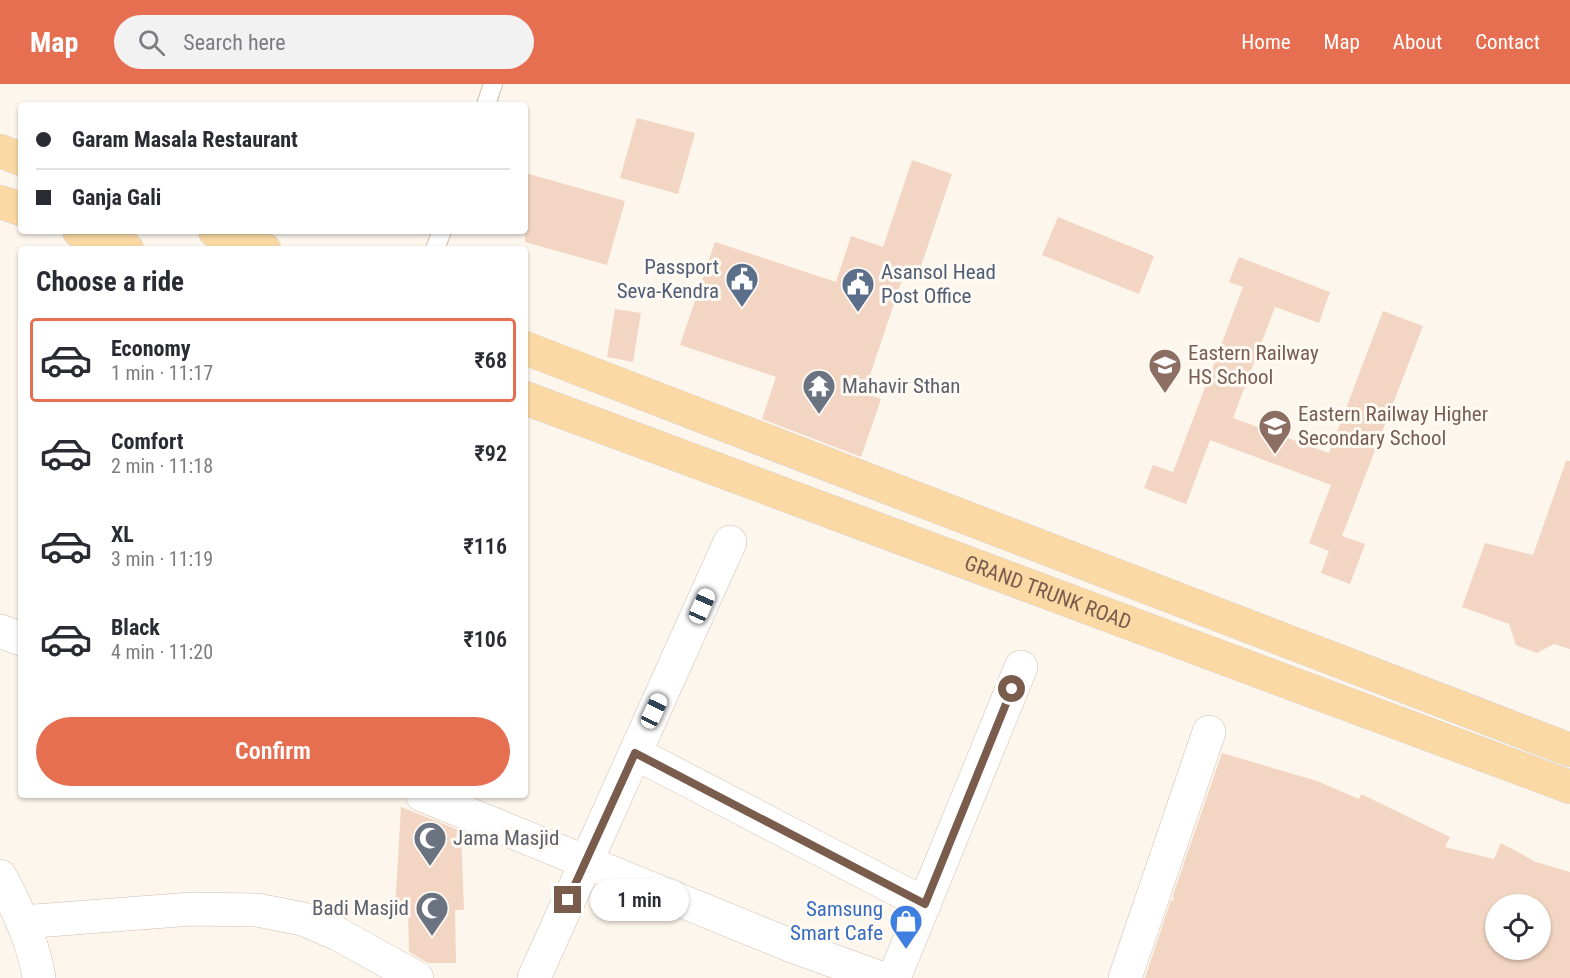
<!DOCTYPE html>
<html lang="en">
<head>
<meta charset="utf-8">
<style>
	:root { --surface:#fff; --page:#f2f2f3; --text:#2b2b33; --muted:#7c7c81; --line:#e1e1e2; --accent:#e76f51 }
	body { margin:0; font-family:"Roboto Condensed",sans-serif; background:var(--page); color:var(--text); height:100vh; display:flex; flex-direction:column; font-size:22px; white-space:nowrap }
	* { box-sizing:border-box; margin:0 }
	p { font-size:20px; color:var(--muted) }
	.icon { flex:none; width:33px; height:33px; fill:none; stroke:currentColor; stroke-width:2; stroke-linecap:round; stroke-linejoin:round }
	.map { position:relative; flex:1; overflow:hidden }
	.panel { position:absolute; left:18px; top:162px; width:510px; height:552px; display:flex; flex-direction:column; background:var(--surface); border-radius:6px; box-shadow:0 2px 4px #0004 }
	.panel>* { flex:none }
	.guide { position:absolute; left:18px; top:18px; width:510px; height:132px; border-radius:6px; box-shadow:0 2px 4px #0004; display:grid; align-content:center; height:132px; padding:0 18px; background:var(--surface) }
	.tools { position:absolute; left:1485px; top:810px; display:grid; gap:12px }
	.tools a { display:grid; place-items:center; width:66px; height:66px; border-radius:50%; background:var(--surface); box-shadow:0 2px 4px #0004; font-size:30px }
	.end { position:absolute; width:27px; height:27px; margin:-14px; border:8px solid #7a5c4d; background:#fff; box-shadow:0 0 0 3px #fff }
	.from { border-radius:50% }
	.bubble { position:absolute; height:42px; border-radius:21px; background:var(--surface); box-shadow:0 2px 4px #0004; font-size:20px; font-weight:600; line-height:42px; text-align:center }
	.car { position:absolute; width:18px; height:36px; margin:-18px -9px; border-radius:8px; box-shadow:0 0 4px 2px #0007; background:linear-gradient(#fff 24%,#345 0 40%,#fff 0 76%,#345 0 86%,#fff 0) }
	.guide b { display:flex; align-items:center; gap:21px; height:57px; font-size:22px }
	.guide b+b { border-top:2px solid var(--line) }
	.guide i { width:15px; height:15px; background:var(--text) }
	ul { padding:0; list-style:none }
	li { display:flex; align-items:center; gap:18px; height:84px; margin:0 12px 9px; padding:0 6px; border:3px solid transparent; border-radius:6px }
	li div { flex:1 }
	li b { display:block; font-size:22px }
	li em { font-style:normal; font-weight:600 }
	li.current { border-color:var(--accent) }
	li>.icon { width:54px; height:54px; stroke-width:1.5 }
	h2 { padding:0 18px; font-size:27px; line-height:72px }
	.cta { display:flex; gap:12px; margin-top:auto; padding:12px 18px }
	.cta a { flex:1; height:69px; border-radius:36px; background:var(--accent); color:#fff; font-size:24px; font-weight:600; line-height:69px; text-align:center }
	header { display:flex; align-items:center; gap:36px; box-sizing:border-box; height:84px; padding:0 30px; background:var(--accent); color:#fff }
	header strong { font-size:28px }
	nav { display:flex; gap:33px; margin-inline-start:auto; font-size:21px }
	.search { width:420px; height:54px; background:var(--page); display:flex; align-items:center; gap:15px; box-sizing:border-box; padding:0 21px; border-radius:33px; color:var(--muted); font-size:22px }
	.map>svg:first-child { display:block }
	.building { fill:#f3d5c3; fill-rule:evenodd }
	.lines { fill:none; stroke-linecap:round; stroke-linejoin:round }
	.service-casing { stroke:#d1beb0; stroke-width:20 }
	.minor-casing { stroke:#d1beb0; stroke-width:34 }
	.primary-casing { stroke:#dad1cd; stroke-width:34 }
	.service { stroke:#fff; stroke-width:18 }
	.minor { stroke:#fff; stroke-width:33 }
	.primary { stroke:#fbd9a5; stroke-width:33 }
	.route { stroke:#7a5c4d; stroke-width:8 }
	.labels { text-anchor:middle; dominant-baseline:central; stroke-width:6; stroke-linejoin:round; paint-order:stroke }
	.service-label { font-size:21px; fill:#4e5e75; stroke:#fffaf3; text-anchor:end }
	.education-label { font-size:21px; fill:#785e54; stroke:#fffaf3; text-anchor:start }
	.worship-label { font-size:21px; fill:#5b616d; stroke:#fffaf3; text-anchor:start }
	.street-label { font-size:21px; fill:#7a5c4d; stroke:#fffaf3 }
	.shop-label { font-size:21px; fill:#366cbe; stroke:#fffaf3; text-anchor:end }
</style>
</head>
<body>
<header>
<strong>Map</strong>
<div class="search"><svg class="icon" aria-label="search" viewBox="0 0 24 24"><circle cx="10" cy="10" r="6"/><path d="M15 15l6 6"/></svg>Search here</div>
<nav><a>Home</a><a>Map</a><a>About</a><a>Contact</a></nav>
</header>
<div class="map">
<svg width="1570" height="894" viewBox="0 0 1570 894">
	<rect width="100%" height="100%" fill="#fdf6ec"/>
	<!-- building -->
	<path class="building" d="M637,34l58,15 -17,61 -58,-16z
		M912,76l40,14 -32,95 -13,-4 -43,128 17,6 -20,58 -99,-38 14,-42 -96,-32 35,-103 121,40 15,-46 32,11z
		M525,89l100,28 -18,64 -82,-23z
		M1058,133l96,39 -15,38 -97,-39z
		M1239,173l91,35 -11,31 -44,-16 -42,111 96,35 54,-142 40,15 -81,210 23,8 -15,40 -29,-11 8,-22 -20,-8 22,-58 -121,-45 -24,64 -42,-16 9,-23 20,7 70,-185 -14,-5z
		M615,225l26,4 -8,49 -26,-5z
		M1566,377h4v188l-16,-5 -17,9 -21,-8 -7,-21 -47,-17 23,-64 48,12z
		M1222,669l95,28 42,18 2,-5 89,43 -5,10 49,12 7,-16 35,19 34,10v106h-425l26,-78 3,1 -1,-6zM1496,820h44v46h-44z
		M401,723l60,24 3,79h-9l1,53h-28l-19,-11 -1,-41h-13z"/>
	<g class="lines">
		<defs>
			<path id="service" d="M486,21l7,-21
				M435,165l7,-18"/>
			<path id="minor" d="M0,547l21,8
				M635,669l290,151
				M422,711l370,151 89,32
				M0,792c17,31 34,67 39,102
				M22,838l170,-13 65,1 46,9 35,15 79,44
				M534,894l196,-436
				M894,894l127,-311
				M1125,894l84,-246"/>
			<g id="primary">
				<path d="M0,67l21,8"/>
				<path d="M0,118l21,7"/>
				<path d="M79,147l48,18"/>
				<path d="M215,147l49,18"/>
				<path d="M525,264l1045,402"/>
				<path id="s1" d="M525,314l1045,389"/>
			</g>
		</defs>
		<!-- service casing -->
		<use href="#service" class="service-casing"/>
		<!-- minor casing -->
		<use href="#minor" class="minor-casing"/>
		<!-- primary casing -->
		<use href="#primary" class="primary-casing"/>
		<!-- service -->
		<use href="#service" class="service"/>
		<!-- minor -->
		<use href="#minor" class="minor"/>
		<!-- primary -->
		<use href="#primary" class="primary"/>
	</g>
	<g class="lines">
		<!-- route -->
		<path class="route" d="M568,816l67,-147 290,151 87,-215"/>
	</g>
	<!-- icons -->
	<defs>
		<symbol id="civic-pin" viewBox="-11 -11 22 30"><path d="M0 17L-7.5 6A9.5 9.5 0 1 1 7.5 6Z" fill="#5c6f8a" stroke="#fffaf3"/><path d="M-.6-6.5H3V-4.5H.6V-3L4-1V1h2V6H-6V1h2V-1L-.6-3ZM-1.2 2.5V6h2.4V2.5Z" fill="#fff"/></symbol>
		<symbol id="school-pin" viewBox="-11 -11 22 30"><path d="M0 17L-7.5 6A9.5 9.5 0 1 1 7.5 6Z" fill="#8d6e63" stroke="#fffaf3"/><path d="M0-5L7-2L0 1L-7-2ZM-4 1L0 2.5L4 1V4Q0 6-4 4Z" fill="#fff"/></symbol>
		<symbol id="temple-pin" viewBox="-11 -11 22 30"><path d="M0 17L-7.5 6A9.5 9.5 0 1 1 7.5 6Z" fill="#6b7280" stroke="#fffaf3"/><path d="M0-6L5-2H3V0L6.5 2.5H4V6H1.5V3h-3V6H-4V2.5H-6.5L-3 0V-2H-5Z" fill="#fff"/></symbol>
		<symbol id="mosque-pin" viewBox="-11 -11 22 30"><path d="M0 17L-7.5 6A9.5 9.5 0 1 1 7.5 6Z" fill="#6b7280" stroke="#fffaf3"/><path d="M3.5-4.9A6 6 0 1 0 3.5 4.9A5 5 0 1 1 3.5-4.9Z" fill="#fff"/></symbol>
		<symbol id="shop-pin" viewBox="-11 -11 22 30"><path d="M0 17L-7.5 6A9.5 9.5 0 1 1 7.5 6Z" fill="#3f7fe0" stroke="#fffaf3"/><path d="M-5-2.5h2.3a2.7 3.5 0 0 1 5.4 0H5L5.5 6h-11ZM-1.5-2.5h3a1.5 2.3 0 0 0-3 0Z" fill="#fff"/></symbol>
	</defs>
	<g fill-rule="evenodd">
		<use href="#civic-pin" x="723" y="176" width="38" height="52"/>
		<use href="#civic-pin" x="839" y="181" width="38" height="52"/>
		<use href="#school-pin" x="1146" y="262" width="38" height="52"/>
		<use href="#temple-pin" x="800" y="283" width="38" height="52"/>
		<use href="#school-pin" x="1256" y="323" width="38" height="52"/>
		<use href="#mosque-pin" x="411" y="735" width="38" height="52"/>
		<use href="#mosque-pin" x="413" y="805" width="38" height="52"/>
		<use href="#shop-pin" x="887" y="818" width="38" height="52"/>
	</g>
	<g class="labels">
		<!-- service labels -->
		<g class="service-label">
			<text x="719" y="183">Passport<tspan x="719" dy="24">Seva-Kendra</tspan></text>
			<text x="881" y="188" text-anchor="start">Asansol Head<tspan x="881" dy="24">Post Office</tspan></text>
		</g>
		<!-- education labels -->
		<g class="education-label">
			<text x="1188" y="269">Eastern Railway<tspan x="1188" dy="24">HS School</tspan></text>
			<text x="1298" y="330">Eastern Railway Higher<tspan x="1298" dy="24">Secondary School</tspan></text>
		</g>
		<!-- worship labels -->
		<g class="worship-label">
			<text x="842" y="302">Mahavir Sthan</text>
			<text x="453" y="754">Jama Masjid</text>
			<text x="409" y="824" text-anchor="end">Badi Masjid</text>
		</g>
		<!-- street labels -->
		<g class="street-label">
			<text stroke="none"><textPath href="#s1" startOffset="558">GRAND TRUNK ROAD</textPath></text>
		</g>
		<!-- shop labels -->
		<g class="shop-label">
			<text x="883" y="825">Samsung<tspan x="883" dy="24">Smart Cafe</tspan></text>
		</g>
	</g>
</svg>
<div class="tools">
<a><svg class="icon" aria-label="locate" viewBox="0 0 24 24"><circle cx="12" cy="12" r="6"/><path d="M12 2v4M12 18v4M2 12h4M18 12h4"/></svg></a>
</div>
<i class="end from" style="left:1012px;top:605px"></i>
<i class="end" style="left:568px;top:816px"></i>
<div class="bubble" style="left:590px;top:795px;width:99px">1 min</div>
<i class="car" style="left:702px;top:522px;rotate:24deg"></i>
<i class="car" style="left:654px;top:627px;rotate:25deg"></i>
<div class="guide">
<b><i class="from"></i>Garam Masala Restaurant</b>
<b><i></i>Ganja Gali</b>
</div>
<section class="panel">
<h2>Choose a ride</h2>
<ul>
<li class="current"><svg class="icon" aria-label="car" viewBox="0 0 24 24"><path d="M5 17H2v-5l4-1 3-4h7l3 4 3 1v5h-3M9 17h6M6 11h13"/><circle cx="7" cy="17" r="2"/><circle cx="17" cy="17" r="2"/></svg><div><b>Economy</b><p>1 min · 11:17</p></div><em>₹68</em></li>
<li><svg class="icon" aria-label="car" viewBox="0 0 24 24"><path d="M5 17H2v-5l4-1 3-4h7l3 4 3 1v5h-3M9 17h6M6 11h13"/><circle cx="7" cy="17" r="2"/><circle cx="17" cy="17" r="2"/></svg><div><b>Comfort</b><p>2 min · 11:18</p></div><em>₹92</em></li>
<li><svg class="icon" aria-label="car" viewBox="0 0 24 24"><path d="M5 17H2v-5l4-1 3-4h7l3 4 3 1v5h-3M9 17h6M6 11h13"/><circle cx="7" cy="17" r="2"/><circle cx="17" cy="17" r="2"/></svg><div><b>XL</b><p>3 min · 11:19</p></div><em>₹116</em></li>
<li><svg class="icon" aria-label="car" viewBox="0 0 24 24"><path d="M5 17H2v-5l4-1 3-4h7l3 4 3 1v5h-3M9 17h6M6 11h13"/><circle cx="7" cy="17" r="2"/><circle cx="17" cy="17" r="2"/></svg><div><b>Black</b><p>4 min · 11:20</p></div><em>₹106</em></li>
</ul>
<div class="cta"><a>Confirm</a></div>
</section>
</div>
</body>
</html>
